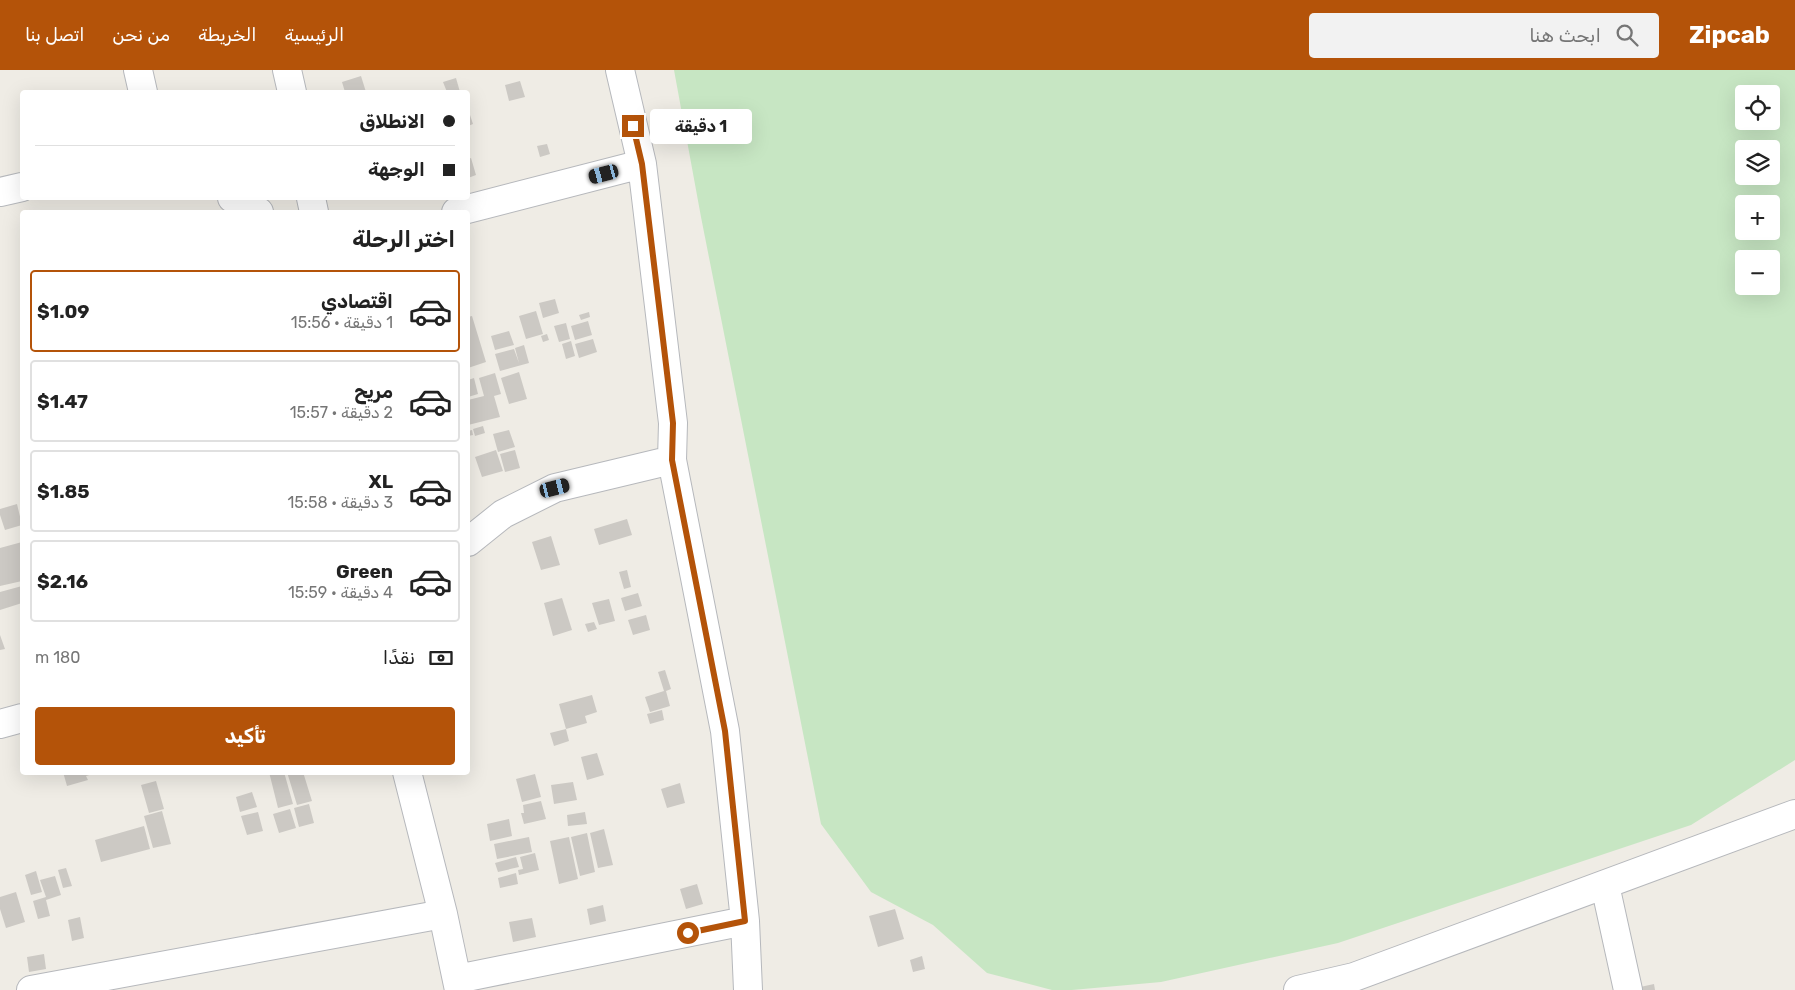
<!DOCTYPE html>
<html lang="ar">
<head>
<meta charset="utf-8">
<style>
	:root { --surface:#fff; --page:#f2f2f2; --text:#222; --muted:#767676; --line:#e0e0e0; --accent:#b45309 }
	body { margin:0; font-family:Rubik,"Noto Sans Arabic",sans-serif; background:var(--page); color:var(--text); direction:rtl; height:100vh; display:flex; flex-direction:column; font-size:19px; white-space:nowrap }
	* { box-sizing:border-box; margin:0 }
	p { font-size:16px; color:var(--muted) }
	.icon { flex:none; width:28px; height:28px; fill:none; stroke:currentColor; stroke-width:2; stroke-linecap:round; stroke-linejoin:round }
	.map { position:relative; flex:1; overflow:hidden; direction:ltr }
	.sheet { position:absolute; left:20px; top:140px; width:450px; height:565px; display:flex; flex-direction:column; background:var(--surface); border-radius:5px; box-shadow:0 5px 20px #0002; direction:rtl }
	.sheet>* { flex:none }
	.top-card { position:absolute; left:20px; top:20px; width:450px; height:110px; border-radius:5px; box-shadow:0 5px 20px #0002; direction:rtl; display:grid; align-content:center; height:110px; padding:0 15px; background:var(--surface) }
	.tools { position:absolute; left:1735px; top:15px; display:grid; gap:10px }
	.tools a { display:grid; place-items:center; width:45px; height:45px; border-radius:5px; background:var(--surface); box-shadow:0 5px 20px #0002; font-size:25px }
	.end { position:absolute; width:22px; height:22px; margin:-11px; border:6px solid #b45309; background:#fff; box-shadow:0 0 0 2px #fff }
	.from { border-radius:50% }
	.bubble { position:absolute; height:35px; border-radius:5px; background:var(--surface); box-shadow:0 5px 20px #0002; font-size:16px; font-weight:700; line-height:35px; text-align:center; direction:rtl }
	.car { position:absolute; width:15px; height:30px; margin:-15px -8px; border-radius:6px; box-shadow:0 0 4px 1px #0007; background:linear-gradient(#222 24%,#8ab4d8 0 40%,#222 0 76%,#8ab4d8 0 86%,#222 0) }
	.top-card b { display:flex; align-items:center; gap:18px; height:48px; font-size:19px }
	.top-card b+b { border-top:1px solid var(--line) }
	.top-card i { width:12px; height:12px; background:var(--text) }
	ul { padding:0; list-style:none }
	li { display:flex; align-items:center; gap:15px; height:82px; margin:0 10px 8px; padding:0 5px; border:2px solid var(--line); border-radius:5px }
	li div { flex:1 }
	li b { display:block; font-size:19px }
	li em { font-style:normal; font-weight:700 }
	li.selected { border-color:var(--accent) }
	li>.icon { width:45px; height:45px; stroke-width:1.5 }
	h2 { padding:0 15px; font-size:22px; line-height:60px }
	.pay { display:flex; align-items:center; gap:12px; height:55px; padding:0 15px; font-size:19px }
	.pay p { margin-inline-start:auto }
	.action { display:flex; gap:10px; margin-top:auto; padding:10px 15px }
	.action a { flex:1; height:58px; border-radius:5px; background:var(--accent); color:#fff; font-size:20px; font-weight:700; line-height:58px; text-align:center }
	header { display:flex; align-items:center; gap:30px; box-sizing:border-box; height:70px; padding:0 25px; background:var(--accent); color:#fff }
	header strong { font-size:24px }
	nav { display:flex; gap:28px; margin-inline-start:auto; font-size:18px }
	.search { width:350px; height:45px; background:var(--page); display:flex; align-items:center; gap:12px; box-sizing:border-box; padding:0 18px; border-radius:5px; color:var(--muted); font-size:19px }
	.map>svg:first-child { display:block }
	.green { fill:#c7e6c3; fill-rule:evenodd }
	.building { fill:#ccc9c4 }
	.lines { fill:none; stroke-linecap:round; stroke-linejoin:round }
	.minor-casing { stroke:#b6b8bc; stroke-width:30 }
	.minor { stroke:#fff; stroke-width:28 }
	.route { stroke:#b45309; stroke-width:6 }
</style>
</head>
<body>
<header>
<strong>Zipcab</strong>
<div class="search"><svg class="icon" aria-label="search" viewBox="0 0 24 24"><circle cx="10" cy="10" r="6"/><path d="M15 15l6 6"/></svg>ابحث هنا</div>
<nav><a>الرئيسية</a><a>الخريطة</a><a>من نحن</a><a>اتصل بنا</a></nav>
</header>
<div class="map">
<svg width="1795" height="920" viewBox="0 0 1795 920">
	<rect width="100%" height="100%" fill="#efece5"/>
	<!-- green -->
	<path class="green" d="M674,0h1121v690l-104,65 -353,118 -177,39 -89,8h-20l-65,-17 -54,-48 -62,-33 -50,-68 -120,-607zM1744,24h27v27h-27zM1744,79h27v27h-27zM1744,134h27v27h-27zM1744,189h27v27h-27z"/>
	<!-- building -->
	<path class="building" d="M361,6l5,16h-21l-3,-10z
		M456,8l4,14h-13l-4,-10z
		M520,11l5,16 -16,4 -4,-16z
		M468,39l5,15 -5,2z
		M547,74l3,10 -10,3 -3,-11z
		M471,88l5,17 -8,3v-19z
		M555,229l4,14 -16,5 -4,-15z
		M536,241l7,23 -17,5 -7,-23z
		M589,242l1,5 -9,3 -2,-5z
		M472,246l14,46 -18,6v-51z
		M588,251l4,14 -17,5 -4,-14z
		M566,253l4,16 -11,3 -5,-16z
		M509,261l5,14 -19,5 -4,-14z
		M547,264l2,6 -6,2 -2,-6z
		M593,269l4,13 -18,6 -4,-14z
		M571,271l4,15 -9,3 -4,-15z
		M524,275l5,18 -29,8 -5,-17 19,-5 5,14 -4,-15z
		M519,302l8,27 -18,5 -8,-26z
		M495,303l6,21 -7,2 6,21 -32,8v-25l16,-4 -5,-18z
		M474,308l4,16 -10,3v-17z
		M483,356l2,7 -10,3 -2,-7z
		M472,360l1,5 -5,1v-5z
		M509,360l6,17 -17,5 -5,-18z
		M496,380l7,21 -21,6 -7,-20z
		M515,380l5,18 -15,4 -5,-18z
		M17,434l5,21 -17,5 -5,-15v-6z
		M627,449l5,16 -33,10 -5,-16z
		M551,466l9,29 -19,5 -9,-28z
		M22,472v39l-22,5v-38z
		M627,500l4,17 -7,2 -5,-17z
		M22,516v17l-22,7v-18z
		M638,523l4,13 -17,5 -4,-13z
		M562,528l10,32 -19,6 -9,-33z
		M609,529l6,22 -16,4 -7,-22z
		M646,545l4,15 -17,5 -5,-15z
		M594,552l3,7 -9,3 -3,-8z
		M0,565l5,14 -5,1z
		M665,600l6,19 -5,2 4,15 -20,6 -5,-15 19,-6 -6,-19z
		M592,625l5,17 -12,4 2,7 -21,6 -7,-25z
		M662,640l2,10 -14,4 -3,-10z
		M566,659l3,12 -15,5 -4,-13z
		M597,683l7,22 -17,5 -6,-23z
		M63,702h33v1l-10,3 2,4 -21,6z
		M269,702h15l9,32 -15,4z
		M287,702h16l9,29 -15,4z
		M535,704l6,23 -19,5 -6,-23z
		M156,711l8,28 -15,4 -8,-28z
		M573,712l4,18 -23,4 -3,-19z
		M680,713l5,20 -18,5 -6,-19z
		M252,722l5,15 -17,5 -4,-15z
		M541,731l5,18 -22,5 -3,-11h3l-1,-8z
		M309,734l5,19 -15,4 -5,-19z
		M290,739l6,19 -17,5 -6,-19z
		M162,741l9,33 -18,4 -9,-32z
		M258,742l5,19 -16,4 -6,-19z
		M585,742l2,12 -19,2 -1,-11z
		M509,749l3,17 -22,5 -3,-17z
		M144,756l6,23 -49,13 -6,-22z
		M604,759l9,36 -15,3 -8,-35z
		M587,763l8,39 -15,4 -9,-39z
		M529,767l3,15 -35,7 -3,-15z
		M569,767l9,42 -19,5 -9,-43z
		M535,783l4,17 -20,5 -1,-5 5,-1 -3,-12z
		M516,787l3,10 -21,5 -3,-9z
		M66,798l6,18 -9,2 -5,-18z
		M36,801l6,21 -11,3 -6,-20z
		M516,803l2,11 -18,4 -2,-10z
		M55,806l6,19 -15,5 4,16 -12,3 -5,-18 13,-4 -6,-17z
		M697,814l6,20 -17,5 -6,-20z
		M16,822l9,30 -19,6 -6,-19v-12z
		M603,835l3,16 -16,4 -3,-16z
		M895,839l9,30 -26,8 -9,-31z
		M80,847l4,21 -12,3 -4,-21z
		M532,848l4,19 -23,5 -4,-20z
		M44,884l2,15 -17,3 -2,-15z
		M922,886l3,13 -12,3 -3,-12z
		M1654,914l1,6h-24v-1z"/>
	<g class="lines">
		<defs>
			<path id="minor" d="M138,0l5,22
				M287,0l5,22
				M620,0l22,94 31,259 -1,37 53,271 20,190 3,69
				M0,122l22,-5
				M232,128l27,14
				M311,128l3,14
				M456,142l186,-48
				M468,472l35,-28 52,-26 117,-28
				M0,654l22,-6
				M407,702l36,142 16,76
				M1605,815l23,105
				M457,909l288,-58
				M31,920l412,-76
				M1298,920l56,-13 441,-163"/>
		</defs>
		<!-- minor casing -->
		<use href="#minor" class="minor-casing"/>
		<!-- minor -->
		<use href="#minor" class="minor"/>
	</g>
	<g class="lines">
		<!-- route -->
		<path class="route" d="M633,56l9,38 31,259 -1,37 53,271 20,190 -57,12"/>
	</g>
</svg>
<div class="tools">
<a><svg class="icon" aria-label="locate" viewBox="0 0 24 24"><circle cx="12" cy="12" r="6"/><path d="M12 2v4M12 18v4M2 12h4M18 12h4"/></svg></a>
<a><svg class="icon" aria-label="layers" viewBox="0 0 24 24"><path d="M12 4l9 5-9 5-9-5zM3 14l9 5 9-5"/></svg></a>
<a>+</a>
<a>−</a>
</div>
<i class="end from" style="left:688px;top:863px"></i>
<i class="end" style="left:633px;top:56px"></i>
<div class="bubble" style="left:650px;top:39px;width:102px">1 دقيقة</div>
<i class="car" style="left:604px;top:104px;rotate:255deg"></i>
<i class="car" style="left:555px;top:418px;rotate:76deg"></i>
<div class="top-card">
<b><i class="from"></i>الانطلاق</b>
<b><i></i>الوجهة</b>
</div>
<section class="sheet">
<h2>اختر الرحلة</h2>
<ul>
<li class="selected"><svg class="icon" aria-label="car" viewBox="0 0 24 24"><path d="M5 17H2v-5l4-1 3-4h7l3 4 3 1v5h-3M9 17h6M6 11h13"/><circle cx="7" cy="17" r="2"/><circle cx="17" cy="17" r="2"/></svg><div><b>اقتصادي</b><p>1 دقيقة · 15:56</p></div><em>$1.09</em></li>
<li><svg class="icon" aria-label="car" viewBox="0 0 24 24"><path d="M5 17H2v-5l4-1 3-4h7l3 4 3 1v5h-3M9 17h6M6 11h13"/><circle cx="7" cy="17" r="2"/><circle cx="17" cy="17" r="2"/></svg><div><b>مريح</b><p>2 دقيقة · 15:57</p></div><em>$1.47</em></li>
<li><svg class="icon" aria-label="car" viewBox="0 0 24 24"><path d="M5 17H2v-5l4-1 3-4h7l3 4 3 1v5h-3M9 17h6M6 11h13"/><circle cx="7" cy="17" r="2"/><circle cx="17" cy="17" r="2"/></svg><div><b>XL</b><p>3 دقيقة · 15:58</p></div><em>$1.85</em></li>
<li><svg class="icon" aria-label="car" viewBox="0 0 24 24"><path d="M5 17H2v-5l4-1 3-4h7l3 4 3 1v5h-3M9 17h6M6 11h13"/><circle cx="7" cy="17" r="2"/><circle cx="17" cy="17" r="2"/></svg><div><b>Green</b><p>4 دقيقة · 15:59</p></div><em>$2.16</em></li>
</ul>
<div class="pay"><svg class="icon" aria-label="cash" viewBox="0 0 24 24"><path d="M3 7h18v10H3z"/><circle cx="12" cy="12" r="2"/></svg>نقدًا<p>180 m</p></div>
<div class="action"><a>تأكيد</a></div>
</section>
</div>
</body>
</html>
